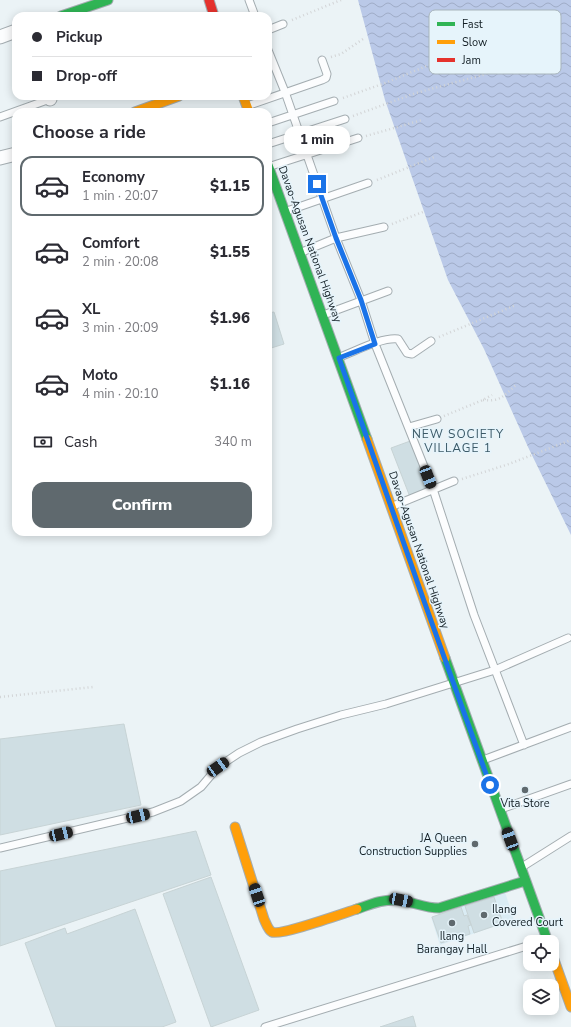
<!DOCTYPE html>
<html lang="en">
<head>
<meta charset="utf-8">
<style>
	:root { --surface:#fff; --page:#f2f2f3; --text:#2b2b33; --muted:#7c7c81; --line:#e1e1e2; --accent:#5f696e }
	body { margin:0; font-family:"Nunito Sans",sans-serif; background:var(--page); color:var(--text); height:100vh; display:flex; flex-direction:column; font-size:15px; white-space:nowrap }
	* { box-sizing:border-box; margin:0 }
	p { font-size:13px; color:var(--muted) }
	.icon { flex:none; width:22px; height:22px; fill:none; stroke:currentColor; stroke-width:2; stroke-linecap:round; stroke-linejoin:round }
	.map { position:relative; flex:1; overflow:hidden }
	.sheet { position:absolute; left:12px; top:108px; width:260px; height:428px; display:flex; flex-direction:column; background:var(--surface); border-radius:12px; box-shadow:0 2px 10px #0003 }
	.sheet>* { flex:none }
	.hud { position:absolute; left:12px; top:12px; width:260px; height:88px; border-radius:12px; box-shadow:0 2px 10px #0003; display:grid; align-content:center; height:88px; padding:0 20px; background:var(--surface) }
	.controls { position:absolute; left:523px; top:935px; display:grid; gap:8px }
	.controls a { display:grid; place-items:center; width:36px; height:36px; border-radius:8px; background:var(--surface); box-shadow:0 2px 10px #0003; font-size:20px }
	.end { position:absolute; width:18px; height:18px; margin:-9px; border:5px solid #1a73e8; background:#fff; box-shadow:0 0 0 2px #fff }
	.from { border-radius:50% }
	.bubble { position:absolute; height:28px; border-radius:12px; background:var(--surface); box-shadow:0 2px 10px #0003; font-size:13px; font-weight:800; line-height:28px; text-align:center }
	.car { position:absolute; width:12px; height:24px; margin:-12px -6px; border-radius:5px; box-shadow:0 0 3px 1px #0007; background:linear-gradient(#222 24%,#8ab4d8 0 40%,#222 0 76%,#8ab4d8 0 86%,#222 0) }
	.hud b { display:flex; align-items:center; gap:14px; height:38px; font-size:15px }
	.hud b+b { border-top:1px solid var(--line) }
	.hud i { width:10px; height:10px; background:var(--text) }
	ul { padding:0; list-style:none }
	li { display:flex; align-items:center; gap:12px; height:60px; margin:0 8px 6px; padding:0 12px; border:2px solid transparent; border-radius:12px }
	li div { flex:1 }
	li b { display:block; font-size:15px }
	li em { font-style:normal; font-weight:800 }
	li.current { border-color:var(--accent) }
	li>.icon { width:36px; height:36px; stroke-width:1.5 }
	h2 { padding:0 20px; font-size:18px; line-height:48px }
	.pay { display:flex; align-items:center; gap:10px; height:44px; padding:0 20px; font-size:15px }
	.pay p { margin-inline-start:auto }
	.action { display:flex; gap:8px; margin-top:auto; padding:8px 20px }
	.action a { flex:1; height:46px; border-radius:12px; background:var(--accent); color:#fff; font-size:16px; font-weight:800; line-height:46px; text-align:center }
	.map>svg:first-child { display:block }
	.built { fill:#daecf4 }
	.water { fill:url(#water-waves) }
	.building { fill:#cfdee3; stroke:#c7d3d5 }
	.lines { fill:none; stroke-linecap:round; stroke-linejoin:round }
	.lane-casing { stroke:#a4adb1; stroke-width:9 }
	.street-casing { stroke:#a4adb1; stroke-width:15 }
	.fast-casing { stroke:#a4adb1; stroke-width:11 }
	.slow-casing { stroke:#a4adb1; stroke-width:11 }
	.jam-casing { stroke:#a4adb1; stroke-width:11 }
	.path { stroke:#d2d4d6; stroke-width:2.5; stroke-dasharray:1 3; stroke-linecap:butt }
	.lane { stroke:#fcfdfe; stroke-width:7 }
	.street { stroke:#fcfdfe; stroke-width:13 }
	.fast { stroke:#30b455; stroke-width:9 }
	.slow { stroke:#ff9f0a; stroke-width:9 }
	.jam { stroke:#e5322d; stroke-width:9 }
	.route { stroke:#1a73e8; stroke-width:5 }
	.poi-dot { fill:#5f696e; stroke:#e6f4fb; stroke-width:1.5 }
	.labels { text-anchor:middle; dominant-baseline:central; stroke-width:3; stroke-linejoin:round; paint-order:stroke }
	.street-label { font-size:11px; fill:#131f25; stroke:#e6f4fb }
	.poi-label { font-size:11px; fill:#131f25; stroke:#e6f4fb }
	.neighbourhood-label { font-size:12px; letter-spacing:1px; fill:#3b5967; stroke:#e6f4fb }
	.key { fill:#e6f4fb; stroke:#a7b4bb; stroke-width:1 }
	.key-label { font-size:11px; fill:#131f25 }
</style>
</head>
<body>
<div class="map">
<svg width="571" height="1027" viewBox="0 0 571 1027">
	<defs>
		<pattern id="water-waves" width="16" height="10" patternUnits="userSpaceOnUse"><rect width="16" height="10" fill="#bac9e8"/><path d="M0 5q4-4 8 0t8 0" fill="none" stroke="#9facc7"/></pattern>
	</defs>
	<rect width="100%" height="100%" fill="#ebf3f6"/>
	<!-- built -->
	<path class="built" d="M505,892l9,28 -74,25 -9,-28z"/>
	<!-- water -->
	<path class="water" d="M358,0h213v535l-43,-88 -44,-98 -36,-69 -63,-180z"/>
	<!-- building -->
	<path class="building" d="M274,312l10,32 -16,5v-36z
		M413,440l18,49 -21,8 -19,-49z
		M124,724l17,81 -141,30v-96z
		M196,831l15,44 -211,71v-75z
		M211,877l48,133 -48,17 -48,-133z
		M494,897l9,26 -29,10 -9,-27z
		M461,907l3,9 3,-1 4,10 -3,1 2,8 -29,9 -9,-26z
		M135,909l41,113 -14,5h-106l-31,-84 40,-15 2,6z
		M413,1016l3,11h-36z"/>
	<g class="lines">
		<defs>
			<path id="lane" d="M249,0l6,16
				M268,30l15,-6
				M268,50l17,42 51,146 25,62 14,44 58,145 41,126 50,130
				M250,105l72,-25 4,-2 1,-4 -5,-14
				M0,117l50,-18
				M268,123l66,-22
				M268,144l77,-25
				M271,166l87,-28
				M287,211l81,-28
				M302,252l34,-14 48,-11
				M326,314l62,-23
				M340,357c16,-6 42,-20 58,-18l9,14 5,1 19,-13
				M409,427l28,-8
				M393,506l61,-25
				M483,760l88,-33
				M501,809l70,-25
				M0,848l153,-36 28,-11 20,-14 17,-20 21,-14 22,-11 36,-13 44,-14 45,-11 109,-34 73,-32
				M522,867l49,-31
				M265,1027l265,-82"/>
			<path id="street" d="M0,37l16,-6
				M49,96l1,3
				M0,158l16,-4"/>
			<path id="fast" d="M61,16l47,-16
				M268,165l99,274
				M445,658l103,284
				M357,909c12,-4 25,-10 39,-9 15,1 28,8 43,8l86,-27"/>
			<path id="slow" d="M243,96l6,16
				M135,112l44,-16
				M367,439l78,219
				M235,827l29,92c2,4 4,11 8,13 8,4 72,-19 85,-23
				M552,954l19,53"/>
			<path id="jam" d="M209,0l5,16"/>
		</defs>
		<!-- lane casing -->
		<use href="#lane" class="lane-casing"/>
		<!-- street casing -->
		<use href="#street" class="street-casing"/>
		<!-- fast casing -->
		<use href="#fast" class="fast-casing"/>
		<!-- slow casing -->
		<use href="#slow" class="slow-casing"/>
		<!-- jam casing -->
		<use href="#jam" class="jam-casing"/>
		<!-- path -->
		<path class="path" d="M292,20l49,-20
			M331,57l10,-3 22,-15
			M343,98l42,-15 49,-20
			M353,116l63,-23 70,-19 5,-6
			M366,136l56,-16
			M377,180l57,-23
			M392,224l31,-12
			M439,337l77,-32
			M483,400c18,2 20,-4 33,-15
			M444,416l39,-16 9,-5
			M462,479l47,-15 62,-24
			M0,697l93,-10"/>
		<!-- lane -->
		<use href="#lane" class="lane"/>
		<!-- street -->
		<use href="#street" class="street"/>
		<!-- fast -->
		<use href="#fast" class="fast"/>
		<!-- slow -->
		<use href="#slow" class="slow"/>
		<!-- jam -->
		<use href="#jam" class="jam"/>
	</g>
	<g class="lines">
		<!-- route -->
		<path class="route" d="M317,184l19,54 25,62 14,44 -36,14 85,243 66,184"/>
	</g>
	<!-- markers -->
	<g class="poi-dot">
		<circle cx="525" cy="790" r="4"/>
		<circle cx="475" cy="844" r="4"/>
		<circle cx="484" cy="915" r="4"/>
		<circle cx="452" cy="923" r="4"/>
	</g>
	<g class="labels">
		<!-- street labels -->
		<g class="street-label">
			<text transform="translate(310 244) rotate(70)">Davao-Agusan National Highway</text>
			<text transform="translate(419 550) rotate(71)">Davao-Agusan National Highway</text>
		</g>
		<!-- poi labels -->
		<g class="poi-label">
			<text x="525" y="803">Vita Store</text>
			<text x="467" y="838" text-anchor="end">JA Queen<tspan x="467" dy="13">Construction Supplies</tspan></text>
			<text x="492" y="909" text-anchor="start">Ilang<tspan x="492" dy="13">Covered Court</tspan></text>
			<text x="452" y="936">Ilang<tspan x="452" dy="13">Barangay Hall</tspan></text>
		</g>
		<!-- neighbourhood labels -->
		<g class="neighbourhood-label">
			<text x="458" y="434">NEW SOCIETY<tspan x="458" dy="14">VILLAGE 1</tspan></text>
		</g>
	</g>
	<!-- legend -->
	<rect x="429" y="10" width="132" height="64" rx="6" class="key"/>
	<rect x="437" y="22" width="18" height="4" fill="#30b455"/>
	<rect x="437" y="40" width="18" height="4" fill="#ff9f0a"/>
	<rect x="437" y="58" width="18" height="4" fill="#e5322d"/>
	<g class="key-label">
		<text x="462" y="28">Fast</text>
		<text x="462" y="46">Slow</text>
		<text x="462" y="64">Jam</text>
	</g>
</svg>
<div class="controls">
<a><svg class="icon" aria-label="locate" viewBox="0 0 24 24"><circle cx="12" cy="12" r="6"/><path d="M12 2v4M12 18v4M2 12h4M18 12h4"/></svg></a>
<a><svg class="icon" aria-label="layers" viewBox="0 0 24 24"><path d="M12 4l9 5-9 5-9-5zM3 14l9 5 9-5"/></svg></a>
</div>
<i class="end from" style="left:490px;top:785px"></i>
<i class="end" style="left:317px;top:184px"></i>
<div class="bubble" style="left:284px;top:126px;width:66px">1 min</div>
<i class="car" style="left:428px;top:477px;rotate:159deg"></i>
<i class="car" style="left:218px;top:767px;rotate:55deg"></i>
<i class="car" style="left:138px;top:816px;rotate:77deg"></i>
<i class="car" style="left:61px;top:834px;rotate:77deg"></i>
<i class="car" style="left:510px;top:839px;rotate:340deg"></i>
<i class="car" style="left:257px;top:895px;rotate:342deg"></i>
<i class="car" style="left:401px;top:900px;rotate:101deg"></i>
<div class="hud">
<b><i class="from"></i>Pickup</b>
<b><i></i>Drop-off</b>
</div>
<section class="sheet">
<h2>Choose a ride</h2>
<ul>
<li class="current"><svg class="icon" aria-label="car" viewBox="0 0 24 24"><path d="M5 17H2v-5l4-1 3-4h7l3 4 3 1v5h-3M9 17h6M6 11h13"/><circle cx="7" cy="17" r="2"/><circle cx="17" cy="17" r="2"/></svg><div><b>Economy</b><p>1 min · 20:07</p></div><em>$1.15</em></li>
<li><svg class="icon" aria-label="car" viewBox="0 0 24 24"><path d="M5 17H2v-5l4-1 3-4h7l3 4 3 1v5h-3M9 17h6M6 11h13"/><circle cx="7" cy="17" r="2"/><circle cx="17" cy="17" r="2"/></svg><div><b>Comfort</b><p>2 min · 20:08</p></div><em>$1.55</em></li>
<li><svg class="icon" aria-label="car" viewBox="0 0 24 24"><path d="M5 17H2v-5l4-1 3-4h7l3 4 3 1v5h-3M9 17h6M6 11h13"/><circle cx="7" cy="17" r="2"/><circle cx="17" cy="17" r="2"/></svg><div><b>XL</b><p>3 min · 20:09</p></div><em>$1.96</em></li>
<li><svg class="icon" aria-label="car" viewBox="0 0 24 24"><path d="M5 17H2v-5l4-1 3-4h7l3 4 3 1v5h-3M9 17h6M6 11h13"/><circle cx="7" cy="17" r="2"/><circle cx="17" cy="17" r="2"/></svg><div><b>Moto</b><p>4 min · 20:10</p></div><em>$1.16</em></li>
</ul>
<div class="pay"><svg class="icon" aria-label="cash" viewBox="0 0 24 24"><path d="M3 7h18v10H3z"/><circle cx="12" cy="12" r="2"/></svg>Cash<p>340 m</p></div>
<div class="action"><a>Confirm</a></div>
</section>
</div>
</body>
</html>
